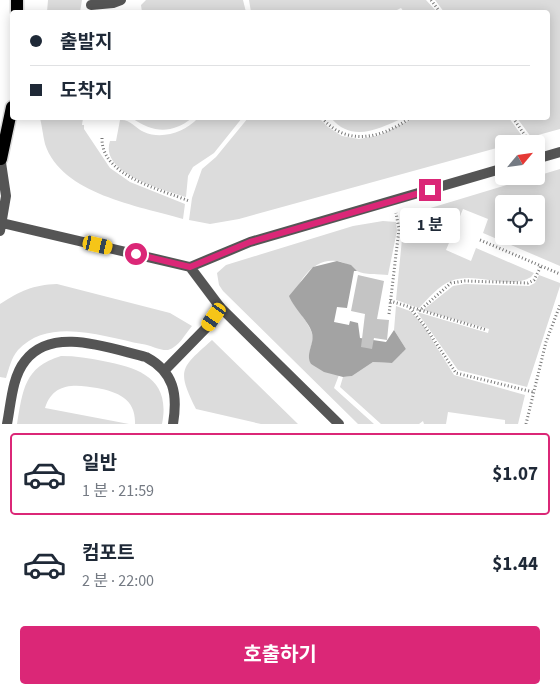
<!DOCTYPE html>
<html lang="ko">
<head>
<meta charset="utf-8">
<style>
	:root { --surface:#fff; --page:#f2f2f3; --text:#1f2937; --muted:#747a83; --line:#e0e1e3; --accent:#db2777 }
	body { margin:0; font-family:"Source Sans 3","Noto Sans KR",sans-serif; background:var(--page); color:var(--text); height:100vh; display:flex; flex-direction:column; font-size:19px; white-space:nowrap }
	* { box-sizing:border-box; margin:0 }
	p { font-size:16px; color:var(--muted) }
	.icon { flex:none; width:28px; height:28px; fill:none; stroke:currentColor; stroke-width:2; stroke-linecap:round; stroke-linejoin:round }
	.map { position:relative; height:424px; overflow:hidden }
	.sheet { display:flex; flex-direction:column; background:var(--surface); flex:1 }
	.sheet>* { flex:none }
	.guide { position:absolute; left:10px; top:10px; width:540px; height:110px; border-radius:5px; box-shadow:0 2px 12px #0003; display:grid; align-content:center; height:110px; padding:0 20px; background:var(--surface) }
	.needle { width:32px; rotate:61deg }
	.controls { position:absolute; left:495px; top:135px; display:grid; gap:10px }
	.controls a { display:grid; place-items:center; width:50px; height:50px; border-radius:5px; background:var(--surface); box-shadow:0 2px 12px #0003; font-size:25px }
	.end { position:absolute; width:22px; height:22px; margin:-11px; border:6px solid #db2777; background:#fff; box-shadow:0 0 0 2px #fff }
	.from { border-radius:50% }
	.bubble { position:absolute; height:35px; border-radius:5px; background:var(--surface); box-shadow:0 2px 12px #0003; font-size:16px; font-weight:700; line-height:35px; text-align:center }
	.car { position:absolute; width:15px; height:30px; margin:-15px -8px; border-radius:6px; box-shadow:0 0 4px 1px #0007; background:linear-gradient(#f5c518 24%,#345 0 40%,#f5c518 0 76%,#345 0 86%,#f5c518 0) }
	.guide b { display:flex; align-items:center; gap:18px; height:48px; font-size:19px }
	.guide b+b { border-top:1px solid var(--line) }
	.guide i { width:12px; height:12px; background:var(--text) }
	ul { padding:9px 0 0; list-style:none }
	li { display:flex; align-items:center; gap:15px; height:82px; margin:0 10px 8px; padding:0 10px; border:2px solid transparent; border-radius:5px }
	li div { flex:1 }
	li b { display:block; font-size:19px }
	li em { font-style:normal; font-weight:700 }
	li.selected { border-color:var(--accent) }
	li>.icon { width:45px; height:45px; stroke-width:1.5 }
	.button { display:flex; gap:10px; margin-top:auto; padding:10px 20px }
	.button a { flex:1; height:58px; border-radius:5px; background:var(--accent); color:#fff; font-size:20px; font-weight:700; line-height:58px; text-align:center }
	.map>svg:first-child { display:block }
	.green { fill:#dcdcdc; fill-rule:evenodd }
	.water { fill:#a3a3a3 }
	.building { fill:#c4c4c4 }
	.lines { fill:none; stroke-linecap:round; stroke-linejoin:round }
	.primary-casing { stroke:#dbdbdb; stroke-width:15 }
	.path { stroke:#777; stroke-width:3; stroke-dasharray:1 2.5; stroke-linecap:butt }
	.service { stroke:#555; stroke-width:10 }
	.tertiary { stroke:#555; stroke-width:10 }
	.primary { stroke:#000; stroke-width:12 }
	.route { stroke:#db2777; stroke-width:6 }
</style>
</head>
<body>
<div class="map">
<svg width="560" height="424" viewBox="0 0 560 424">
	<rect width="100%" height="100%" fill="#fff"/>
	<!-- green -->
	<path class="green" d="M48,0h34l-2,12h-33z
		M146,0h97l3,12h-104l-1,-7z
		M249,0h177l11,12h-33l-3,-4 -8,4h-142z
		M435,0h125v129l-29,8 -14,-19h31v-106h-104z
		M40,118h43l-1,7h2v4l26,39 20,14 55,22 -2,15c-44,-13 -122,-25 -138,-75 -2,-8 -3,-18 -5,-26z
		M132,118h60c-20,16 -39,15 -60,0z
		M198,118h44l-28,35 -21,14 -5,9 -2,21c-22,-7 -87,-24 -76,-56h6l4,-21c10,-1 15,8 24,12 18,8 41,0 54,-14z
		M248,118h71l9,9 14,9 17,3 21,-4 34,-17h95l16,22 -21,4v2l-265,73 -29,5 -21,-4 3,-22 10,-29 14,-12z
		M331,118h72c-25,11 -51,25 -72,0z
		M560,169v97l-77,-33 5,-14 -25,-10 -17,41 25,11 5,-13 58,25 -3,4c-23,14 -55,-6 -80,4 -12,4 -23,18 -32,27l-23,-8 7,-71 12,-5 -1,-11zM504,204h32v32h-32z
		M383,221l13,1 1,9 -9,44c-8,-1 -24,0 -31,-4 -5,-3 -13,-10 -21,-10 -24,-3 -39,22 -44,41 5,5 21,28 21,35 -1,12 -6,14 -2,27l28,11 -5,13 40,36h-16l-135,-133 -4,-6 -2,-12 9,-8 127,-39z
		M539,275l21,8v3l-33,101 -69,-17 -41,-58 71,21 1,-4 -66,-19 30,-24 12,-2 64,2 6,-3z
		M57,284l113,29 22,13c-7,8 -13,21 -24,24 -7,1 -18,-5 -26,-6 -37,-7 -93,-28 -124,6 -7,8 -9,19 -12,28l-6,-1v-73c20,-13 33,-19 57,-20z
		M396,306l14,5 13,14 31,50 71,20 -7,29h-13v-4l-57,-8 -2,12h-22l-1,-3 -4,3h-38l-41,-37 3,-10 9,-1 21,-14 19,1 14,-14 -12,-19z
		M212,340l86,84h-37l-65,-15c-20,-40 -15,-41 16,-69z
		M61,356c15,0 28,2 42,5 37,7 68,18 59,63h-27c1,-25 -17,-32 -38,-36 -22,-4 -44,-6 -52,20l84,16h-112c6,-34 7,-57 44,-68z"/>
	<!-- water -->
	<path class="water" d="M337,261l14,4 6,6h-3l-7,37 -10,-1 -3,15 15,3 1,-4 8,2 2,15 26,4 8,-12 12,19 -14,14 -19,-1 -21,14 -9,1 -19,-5 -13,-8c-6,-11 4,-20 1,-31 -2,-10 -19,-26 -23,-37l24,-29z"/>
	<!-- building -->
	<path class="building" d="M358,275l26,6 -7,38 12,1 -2,20 -13,-2 -2,11 -11,-2 4,-33 -14,-3z"/>
	<g class="lines">
		<defs>
			<path id="primary" d="M17,12v-12
				M1,159l11,-52"/>
		</defs>
		<!-- primary casing -->
		<use href="#primary" class="primary-casing"/>
		<!-- path -->
		<path class="path" d="M431,0l9,12
			M322,118c25,29 60,20 88,0
			M513,118l18,26
			M102,138c-1,38 58,51 87,63
			M480,240l80,34
			M390,301l97,29
			M410,308l14,17 32,48 77,19
			M419,311l32,-28 14,-2 63,2 6,-3 7,-14
			M389,314l10,-85 -3,-16
			M526,424l20,-82 14,-37"/>
		<!-- service -->
		<path class="service" d="M91,5l22,-2 8,-3
			M165,370l42,-43 13,-20
			M7,424c4,-20 5,-47 18,-63 27,-36 86,-12 121,-4 28,15 32,37 27,67"/>
		<!-- tertiary -->
		<path class="tertiary" d="M0,156l6,40 -6,35
			M536,159l24,-7
			M2,223l188,44 30,40 119,117
			M190,267l60,-25 254,-74"/>
		<!-- primary -->
		<use href="#primary" class="primary"/>
	</g>
	<g class="lines">
		<!-- route -->
		<path class="route" d="M136,254l54,13 60,-25 180,-52"/>
	</g>
</svg>
<div class="controls">
<a><svg class="needle" viewBox="-14 -14 28 28"><path d="M0-13l5 13h-10z" fill="#e53935"/><path d="M0 13l5-13h-10z" fill="#747a83"/></svg></a>
<a><svg class="icon" aria-label="locate" viewBox="0 0 24 24"><circle cx="12" cy="12" r="6"/><path d="M12 2v4M12 18v4M2 12h4M18 12h4"/></svg></a>
</div>
<i class="end from" style="left:136px;top:254px"></i>
<i class="end" style="left:430px;top:190px"></i>
<div class="bubble" style="left:400px;top:208px;width:60px">1 분</div>
<i class="car" style="left:98px;top:245px;rotate:103deg"></i>
<i class="car" style="left:214px;top:317px;rotate:215deg"></i>
<div class="guide">
<b><i class="from"></i>출발지</b>
<b><i></i>도착지</b>
</div>
</div>
<section class="sheet">
<ul>
<li class="selected"><svg class="icon" aria-label="car" viewBox="0 0 24 24"><path d="M5 17H2v-5l4-1 3-4h7l3 4 3 1v5h-3M9 17h6M6 11h13"/><circle cx="7" cy="17" r="2"/><circle cx="17" cy="17" r="2"/></svg><div><b>일반</b><p>1 분 · 21:59</p></div><em>$1.07</em></li>
<li><svg class="icon" aria-label="car" viewBox="0 0 24 24"><path d="M5 17H2v-5l4-1 3-4h7l3 4 3 1v5h-3M9 17h6M6 11h13"/><circle cx="7" cy="17" r="2"/><circle cx="17" cy="17" r="2"/></svg><div><b>컴포트</b><p>2 분 · 22:00</p></div><em>$1.44</em></li>
</ul>
<div class="button"><a>호출하기</a></div>
</section>
</body>
</html>
